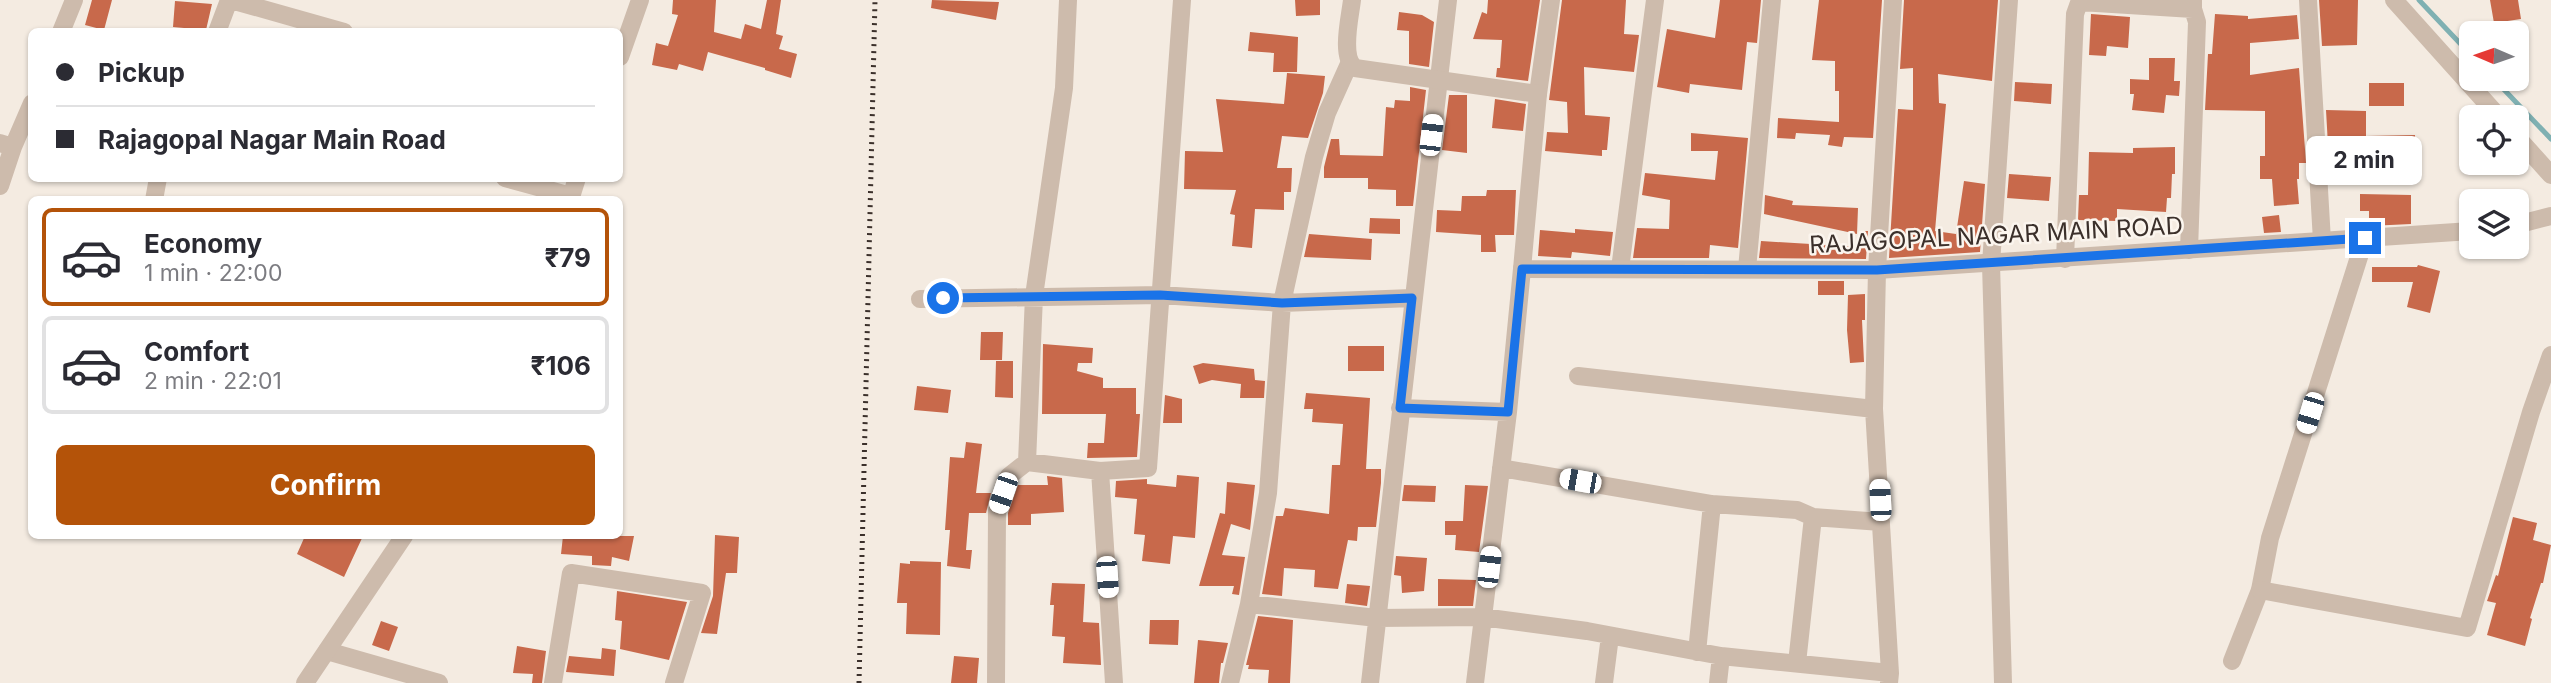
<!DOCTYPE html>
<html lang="en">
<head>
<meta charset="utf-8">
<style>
	:root { --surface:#fff; --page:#f7f7f7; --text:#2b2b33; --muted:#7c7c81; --line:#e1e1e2; --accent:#b45309 }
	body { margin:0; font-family:Inter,sans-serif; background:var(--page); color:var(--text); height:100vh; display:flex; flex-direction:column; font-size:26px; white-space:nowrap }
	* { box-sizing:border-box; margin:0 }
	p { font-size:23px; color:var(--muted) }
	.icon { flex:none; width:38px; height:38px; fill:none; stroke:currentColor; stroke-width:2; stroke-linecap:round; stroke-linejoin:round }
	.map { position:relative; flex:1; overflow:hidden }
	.sheet { position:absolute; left:28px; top:196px; width:595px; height:343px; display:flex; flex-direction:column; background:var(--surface); border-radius:10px; box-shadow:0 2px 5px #0004 }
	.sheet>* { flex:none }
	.banner { position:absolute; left:28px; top:28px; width:595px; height:154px; border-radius:10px; box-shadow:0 2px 5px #0004; display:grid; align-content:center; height:154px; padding:0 28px; background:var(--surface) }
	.needle { width:46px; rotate:272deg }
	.tools { position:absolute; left:2459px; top:21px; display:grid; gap:14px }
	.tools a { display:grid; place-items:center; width:70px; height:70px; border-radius:10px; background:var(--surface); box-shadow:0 2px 5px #0004; font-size:35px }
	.end { position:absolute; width:32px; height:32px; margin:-16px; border:9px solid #1a73e8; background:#fff; box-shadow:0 0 0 4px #fff }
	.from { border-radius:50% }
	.bubble { position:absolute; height:49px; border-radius:10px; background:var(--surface); box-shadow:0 2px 5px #0004; font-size:23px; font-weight:700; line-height:49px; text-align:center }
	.car { position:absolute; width:21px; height:42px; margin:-21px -10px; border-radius:9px; box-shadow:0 0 5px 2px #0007; background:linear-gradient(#fff 24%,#345 0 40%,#fff 0 76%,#345 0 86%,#fff 0) }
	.banner b { display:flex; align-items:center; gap:24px; height:66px; font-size:26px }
	.banner b+b { border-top:2px solid var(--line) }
	.banner i { width:18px; height:18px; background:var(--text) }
	ul { padding:12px 0 0; list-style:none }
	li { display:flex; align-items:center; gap:21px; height:98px; margin:0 14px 10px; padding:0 14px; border:4px solid var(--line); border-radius:10px }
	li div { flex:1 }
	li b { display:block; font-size:26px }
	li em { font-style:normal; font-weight:700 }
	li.current { border-color:var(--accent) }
	li>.icon { width:63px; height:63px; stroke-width:1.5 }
	.cta { display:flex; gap:14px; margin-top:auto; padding:14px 28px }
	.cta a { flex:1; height:80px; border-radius:10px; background:var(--accent); color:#fff; font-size:28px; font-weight:700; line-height:80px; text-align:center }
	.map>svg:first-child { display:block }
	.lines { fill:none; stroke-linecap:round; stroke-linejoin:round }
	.stream { stroke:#7fb0b2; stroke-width:5 }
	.building { fill:#c8694b }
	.minor { stroke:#cdbbac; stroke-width:18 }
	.tertiary { stroke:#cdbbac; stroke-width:18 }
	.rail { stroke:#3b302b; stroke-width:5; stroke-dasharray:2 5; stroke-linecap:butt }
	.route { stroke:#1a73e8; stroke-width:9 }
	.labels { text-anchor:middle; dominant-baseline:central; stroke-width:5; stroke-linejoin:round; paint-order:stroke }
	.street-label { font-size:24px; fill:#3b302b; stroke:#fbf5ee }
</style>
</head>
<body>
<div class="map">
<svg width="2551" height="683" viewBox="0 0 2551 683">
	<rect width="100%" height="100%" fill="#f4ebe1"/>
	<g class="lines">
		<!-- stream -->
		<path class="stream" d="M2419,0l52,55
			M2494,79l57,60"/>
	</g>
	<!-- building -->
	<path class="building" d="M92,0h20l-8,30 -19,-5z
		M673,0h43l-2,32 27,7 4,-15 16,5 6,-29h14l-5,34 7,2 -4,13 18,5 -6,24 -26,-8v-2l-57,-16 -5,19 -24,-7 -2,6 -25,-5 4,-22 12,3 10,-31 -6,-1z
		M932,0l67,2 -3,18 -65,-12z
		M1295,0h25v15l-24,1z
		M1488,0h52l-12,81 -32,-4 1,-9h3l2,-28 -29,-1 9,-27 5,2z
		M1562,0h64l-2,34 15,1 -5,37 -50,-5 1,48 25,2 -3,33h-5v6l-57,-5 2,-19 21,1 -1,-31 -18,-2z
		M1720,0h41l-4,43 -10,-1 -5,48 -52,-6 -1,9 -32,-6 10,-58 48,9z
		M1819,0h63l-9,138 -29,-1 -2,10 -14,-2 2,-10 -34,-2 -1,6 -18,-1 1,-20 61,4v-31h-4v-30l-23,-1z
		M1904,0h94l-6,81 -54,-7 1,29 7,1 -11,127 21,3 8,-53 21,3 -5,68 -91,6 9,-149 15,1v-42l-13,1z
		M2319,0h39l-1,45 -35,1z
		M2490,0h28l3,19 -27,4z
		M175,1l37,3 -6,26 -33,-3z
		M1399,12l23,3 12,7 -5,45 -20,-3v-33l-12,-1z
		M2091,14l39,3 -2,31 -21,-2 -1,10 -17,-1z
		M2215,14l33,2v3l49,-4 2,24 -49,4v32l49,-7 7,95h-7v16h-2l2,25 -25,2 -2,-27h-12v-23h5v-45l-60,-1 3,-56h4z
		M1250,32l48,5 -1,35h-24l1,-19 -26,-2z
		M2149,58h26l-1,23h6l-1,15 -13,-1 -2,18 -32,-3 2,-16h-4v-15l19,1z
		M1287,73l38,3 -2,17 -15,45 -26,-2 -5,32h15l-1,24h-7v18l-29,-1 -3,39 -20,-2 3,-31 -5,-1 6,-24 -52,-1 1,-38 38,1 -7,-53 68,5z
		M2015,82l37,2 -1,20 -37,-3z
		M2369,83h35v23h-35z
		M1410,87l16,3 -13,116h-17v-16l-28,-1v-11h-44v-11l7,-28h8l1,16 43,1 3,-49 8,1 1,-8 15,1z
		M1449,95h18v58l-25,-3z
		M1495,99l31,5 -3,27 -31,-3z
		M2326,110l40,1v25l49,-1 1,25 -87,3z
		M1691,133l57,5 -10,110 -28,-3 -1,13h-76l4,-30 32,1 1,-29 -28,-5 3,-22 70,7 3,-29h-27z
		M2175,147v27h-3l-1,24h-4l-1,14 -49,-3v12l-39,-1 1,-25h9l1,-43 44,1v-5z
		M2009,174l42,3 -2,24 -42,-3z
		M1487,190h29l-2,45h-19l1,17h-15v-17l-45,-3 1,-22 24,1 1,-15h24z
		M2360,194l51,1v29l-42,2v-15h-9z
		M1765,195l28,6 -1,4 66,3 -1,26 -93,-20z
		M2279,215l2,17 -17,1 -2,-16z
		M1370,218l30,1v15l-31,-1z
		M1575,229l38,3 -3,24 -38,-4 -1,6 -33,-2 2,-26 35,3z
		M1862,231h6l-2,28 -107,-1 2,-17 99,6z
		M1309,234l63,5 -1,21 -67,-3z
		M2418,265l22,6 -10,42 -23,-6 6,-25h-41v-15h45z
		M1818,281h26v14h-26z
		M1865,294v26h-3l2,42 -14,1 -3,-33 1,-35z
		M981,332h22l-1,28h-22z
		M1043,344l50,4 -1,15h-14l-1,8 26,7v10h33v26h4l-3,43 -50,1 1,-15h16l2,-29h-64z
		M1348,346h36v25h-36z
		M996,361h17v37l-18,-1z
		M1203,363l51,6 1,11 10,1 -1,17h-24l1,-14 -29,-4 -13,4 -6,-18z
		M917,386l34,4 -3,23 -34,-3z
		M1306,393l64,5 -4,71h15v14l-5,44h-18l-1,14 -9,-1 -10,49 -24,-2 1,-17 -31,-2 -2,28 -20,-2 14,-78h7l2,-8 44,6 3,-49h8l3,-41 -31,-2 1,-13h-9z
		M1165,395l17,4v24h-19z
		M966,442l16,2 -6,49h15l-5,20h-17l-3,37h6l-2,19 -23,-3 3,-36h-5l5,-73 14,1z
		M1177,475l22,2 -4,61 -22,-2 -3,28 -28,-3 3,-26 -11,-1 3,-35 -22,-2 1,-16 31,-2v5l29,3z
		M1047,476l15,2 2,34 -33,2v11h-23v-12l10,-28h30z
		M1227,482l28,3 -5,45 -19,-6 -9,31 23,2 -6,38 -7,-1 2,-8h-35l21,-73 5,1z
		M1404,485l32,1 -1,16 -33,-1z
		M1465,485l23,1 -9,66 -24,-2 1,-15h-11v-14h18z
		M2513,517l24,6 -4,17 18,5 -8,38h-2l-11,35 2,1 -7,27 -38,-11 9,-32 -9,-2 9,-26 2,1z
		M715,535l24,2 -2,36h-11l-9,61 -16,-1 12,-37z
		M305,536h58l-19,41 -47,-23z
		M563,536h71l-5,25 -17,-4 -1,9 -19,-1v-9l-31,-2z
		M1396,556l31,2 -3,33 -22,2 -1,-17 -7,-1z
		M910,561l31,1 -1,73 -34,-1 1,-31h-10l3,-40 10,1z
		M1438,579l38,1 -3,26h-35z
		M1052,583l33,1 -2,38 16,1 2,42 -38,-2 2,-26 -13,-1 2,-31h-4z
		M1347,584l23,2 -3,20 -22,-3z
		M617,591l70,11 -18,58 -49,-11 2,-28 -7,-1z
		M1258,616l35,4 -3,63h-22l1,-13 -21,-1 1,-4h-3z
		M1150,620h29l-1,25 -29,-1z
		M381,621l17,6 -9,24 -17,-6z
		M1198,640l30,3 -5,20h-2l-2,20h-25z
		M517,646l29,5 -4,32h-10l1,-9 -20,-1z
		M602,648l14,2 -2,26 -48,-4 3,-16 32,3z
		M954,656l25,2 -2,25h-26z"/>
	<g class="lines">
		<!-- minor -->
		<path class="minor" d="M231,0l113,32
			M2308,0l14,241
			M2394,0l105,117
			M2080,2l113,7
			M61,32l13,-32
			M217,32l12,-32
			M1538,94l13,-94
			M2516,136l35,39
			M0,143l13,4 19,-44
			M505,178l66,18
			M0,186l13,-39
			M154,200l4,-22
			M2189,250l8,-228 -4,-13v-9
			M2065,259l10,-245 5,-14
			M1620,269l35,-269
			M1747,269l25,-269
			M920,299l240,-4 122,8 130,-5
			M1578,376l296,33
			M1400,408l108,4
			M1027,462l7,-166 30,-208 4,-88
			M1501,468l211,36 85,6 16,7 68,5
			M1249,604l128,14 105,-1 105,14 134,25 169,17
			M327,651l112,32
			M1697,652l15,-148
			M2232,661l28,-71 10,-52 95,-300
			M1797,663l16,-146
			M553,683l18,-110 131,20 -28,90
			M996,683l1,-172 12,-35 18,-14 73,9
			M1114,683l-14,-212 48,-3 34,-468
			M1230,683l19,-79 19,-111 14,-190 32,-146 13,-44 22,-49
			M1370,683l78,-683
			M1475,683l33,-271 14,-143
			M1604,683l6,-47
			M1718,683l3,-27
			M1889,683l1,-10 -16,-264 3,-139 16,-270
			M2003,683l-12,-419 18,-264"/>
		<!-- tertiary -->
		<path class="tertiary" d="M1352,0c-2,18 -12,57 3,68l183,26 -16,175 355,1 594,-39
			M620,57l20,-57
			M570,200l7,-22
			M2516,225l35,-9
			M2260,590l207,38 64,-216 20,-57
			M305,683l99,-147"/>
		<!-- rail -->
		<path class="rail" d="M859,683l16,-683"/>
	</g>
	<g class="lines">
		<!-- route -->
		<path class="route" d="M943,298l217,-3 122,8 130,-5 -12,110 108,4 14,-143 355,1 488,-32"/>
	</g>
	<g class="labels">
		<!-- street labels -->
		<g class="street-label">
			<text transform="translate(1996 235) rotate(-3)">RAJAGOPAL NAGAR MAIN ROAD</text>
		</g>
	</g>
</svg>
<div class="tools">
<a><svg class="needle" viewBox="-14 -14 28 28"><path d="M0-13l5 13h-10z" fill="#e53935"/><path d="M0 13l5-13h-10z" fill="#7c7c81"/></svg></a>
<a><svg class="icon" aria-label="locate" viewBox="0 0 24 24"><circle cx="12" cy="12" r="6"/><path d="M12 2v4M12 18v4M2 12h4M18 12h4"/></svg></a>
<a><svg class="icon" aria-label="layers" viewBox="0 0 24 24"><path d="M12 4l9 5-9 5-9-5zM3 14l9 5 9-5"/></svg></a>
</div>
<i class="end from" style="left:943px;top:298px"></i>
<i class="end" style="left:2365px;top:238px"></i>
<div class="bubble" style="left:2306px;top:136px;width:116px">2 min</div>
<i class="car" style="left:1431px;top:135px;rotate:7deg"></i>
<i class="car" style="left:2310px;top:413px;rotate:197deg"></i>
<i class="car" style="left:1580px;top:481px;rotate:280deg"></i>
<i class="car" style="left:1003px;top:493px;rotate:199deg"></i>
<i class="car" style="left:1880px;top:500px;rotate:357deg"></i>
<i class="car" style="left:1489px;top:567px;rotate:7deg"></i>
<i class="car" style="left:1107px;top:577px;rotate:176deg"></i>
<div class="banner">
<b><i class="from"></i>Pickup</b>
<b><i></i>Rajagopal Nagar Main Road</b>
</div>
<section class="sheet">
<ul>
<li class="current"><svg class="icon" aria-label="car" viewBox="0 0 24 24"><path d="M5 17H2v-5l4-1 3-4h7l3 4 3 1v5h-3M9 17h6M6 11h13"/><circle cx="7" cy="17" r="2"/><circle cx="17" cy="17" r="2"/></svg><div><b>Economy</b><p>1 min · 22:00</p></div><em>₹79</em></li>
<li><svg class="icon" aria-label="car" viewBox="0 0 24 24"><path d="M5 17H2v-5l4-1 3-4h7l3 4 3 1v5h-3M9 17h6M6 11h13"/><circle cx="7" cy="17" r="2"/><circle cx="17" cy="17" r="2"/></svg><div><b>Comfort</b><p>2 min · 22:01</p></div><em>₹106</em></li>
</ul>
<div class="cta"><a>Confirm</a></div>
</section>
</div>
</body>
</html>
